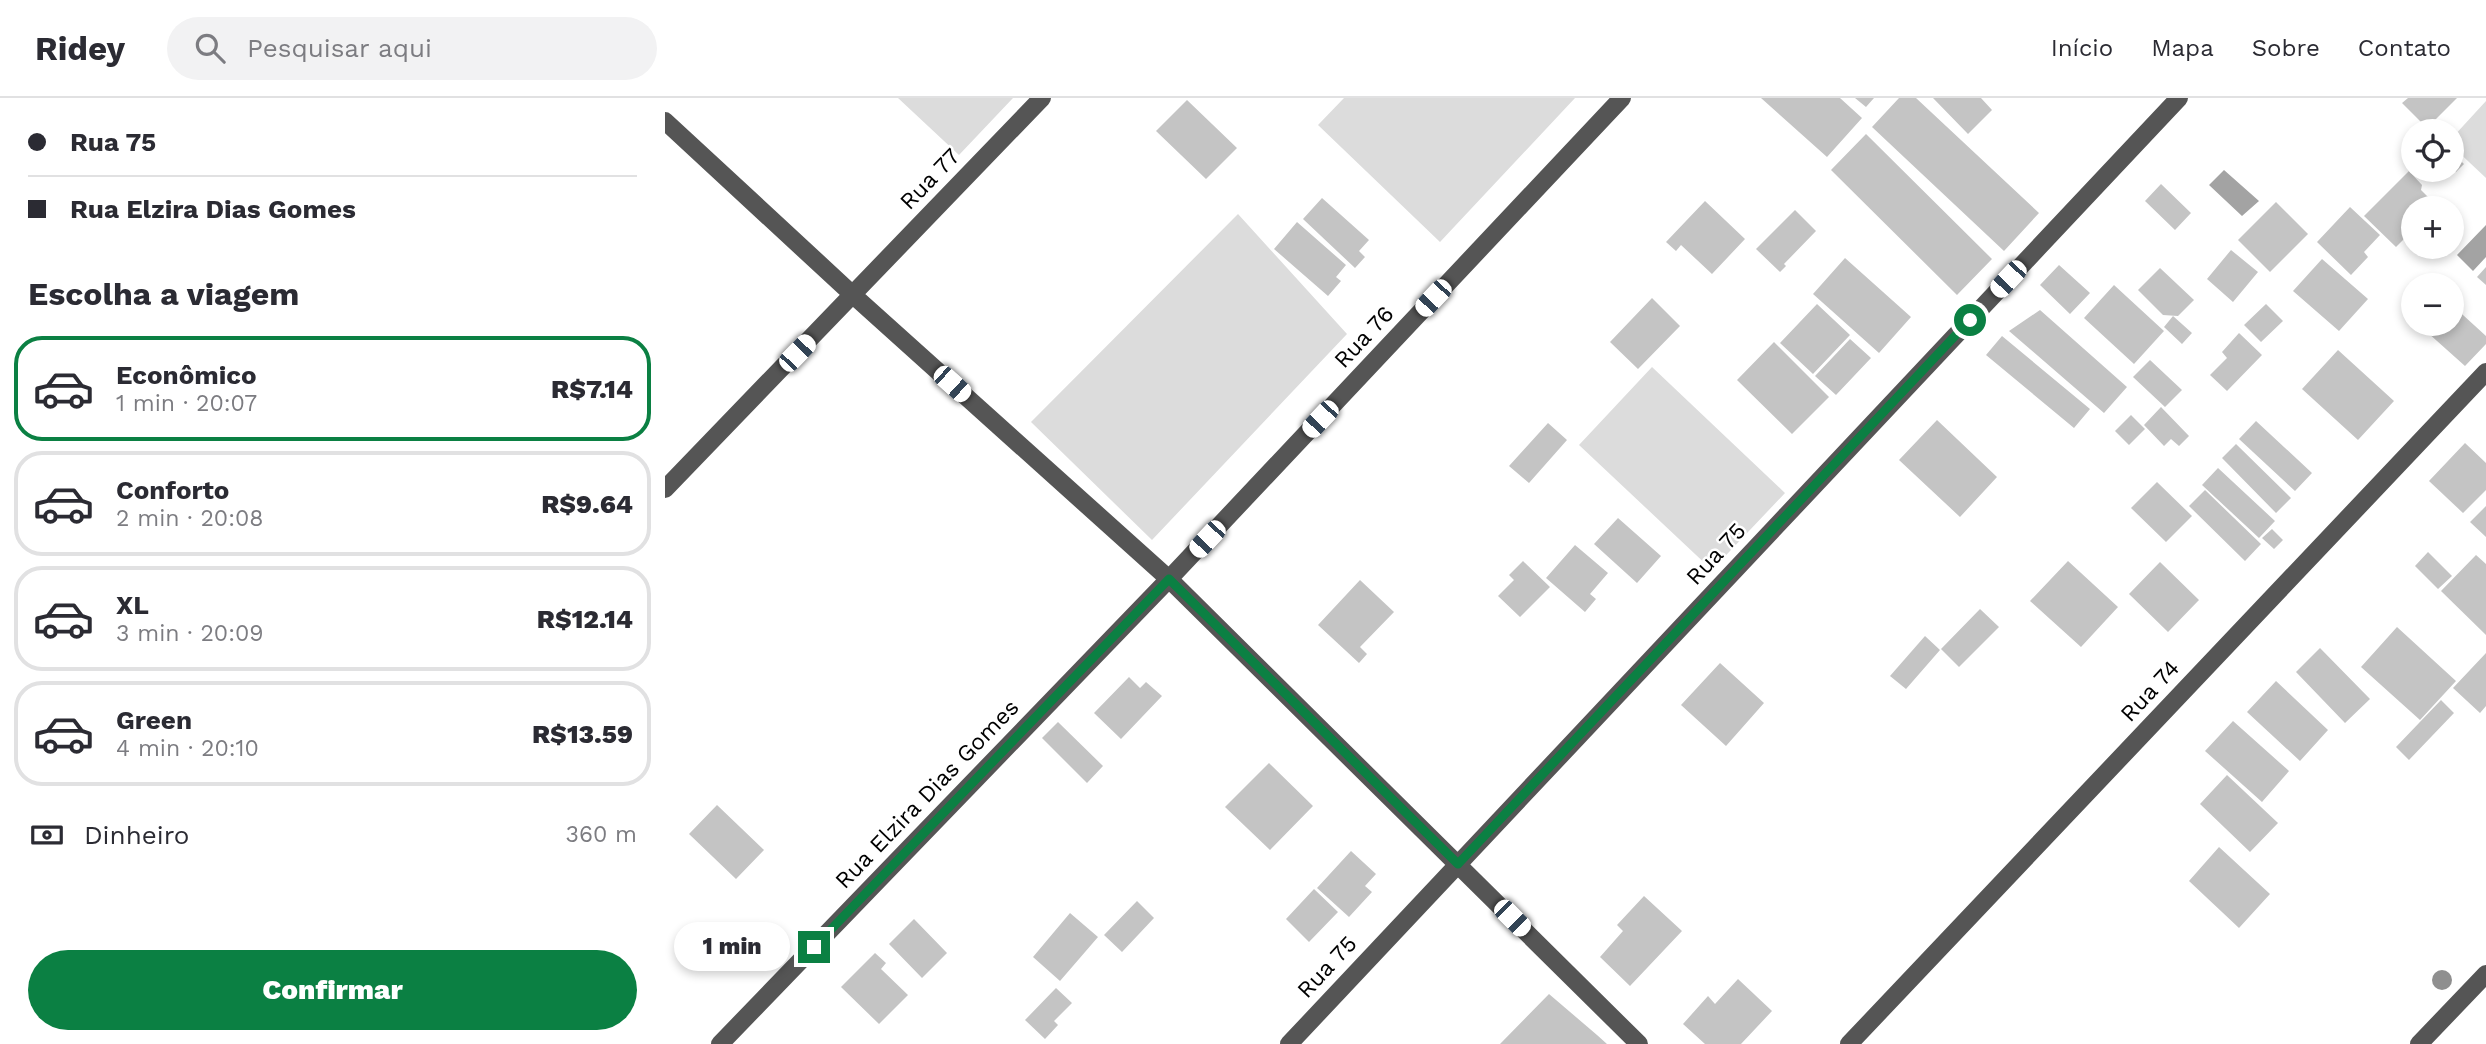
<!DOCTYPE html>
<html lang="pt">
<head>
<meta charset="utf-8">
<style>
	:root { --surface:#fff; --page:#f2f2f3; --text:#2b2b33; --muted:#7c7c81; --line:#e1e1e2; --accent:#0b8043 }
	body { margin:0; font-family:"Work Sans",sans-serif; background:var(--page); color:var(--text); height:100vh; display:flex; flex-direction:column; font-size:26px; white-space:nowrap }
	* { box-sizing:border-box; margin:0 }
	p { font-size:23px; color:var(--muted) }
	.icon { flex:none; width:38px; height:38px; fill:none; stroke:currentColor; stroke-width:2; stroke-linecap:round; stroke-linejoin:round }
	.map { position:relative; flex:1; overflow:hidden }
	.sheet { display:flex; flex-direction:column; background:var(--surface); width:665px }
	.sheet>* { flex:none }
	.top-card { display:grid; align-content:center; height:154px; padding:0 28px; background:var(--surface) }
	.tools { position:absolute; left:1736px; top:21px; display:grid; gap:14px }
	.tools a { display:grid; place-items:center; width:63px; height:63px; border-radius:50%; background:var(--surface); box-shadow:0 4px 10px #0003; font-size:35px }
	.end { position:absolute; width:32px; height:32px; margin:-16px; border:9px solid #0b8043; background:#fff; box-shadow:0 0 0 4px #fff }
	.from { border-radius:50% }
	.bubble { position:absolute; height:49px; border-radius:24px; background:var(--surface); box-shadow:0 4px 10px #0003; font-size:23px; font-weight:800; line-height:49px; text-align:center }
	.car { position:absolute; width:21px; height:42px; margin:-21px -10px; border-radius:9px; box-shadow:0 0 5px 2px #0007; background:linear-gradient(#fff 24%,#345 0 40%,#fff 0 76%,#345 0 86%,#fff 0) }
	.top-card b { display:flex; align-items:center; gap:24px; height:66px; font-size:26px }
	.top-card b+b { border-top:2px solid var(--line) }
	.top-card i { width:18px; height:18px; background:var(--text) }
	ul { padding:0; list-style:none }
	li { display:flex; align-items:center; gap:21px; height:105px; margin:0 14px 10px; padding:0 14px; border:4px solid var(--line); border-radius:28px }
	li div { flex:1 }
	li b { display:block; font-size:26px }
	li em { font-style:normal; font-weight:800 }
	li.selected { border-color:var(--accent) }
	li>.icon { width:63px; height:63px; stroke-width:1.5 }
	h2 { padding:0 28px; font-size:32px; line-height:84px }
	.pay { display:flex; align-items:center; gap:18px; height:77px; padding:0 28px; font-size:26px }
	.pay p { margin-inline-start:auto }
	.button { display:flex; gap:14px; margin-top:auto; padding:14px 28px }
	.button a { flex:1; height:80px; border-radius:42px; background:var(--accent); color:#fff; font-size:28px; font-weight:800; line-height:80px; text-align:center }
	header { display:flex; align-items:center; gap:42px; box-sizing:border-box; height:98px; padding:0 35px; background:var(--surface); border-bottom:2px solid var(--line) }
	header strong { font-size:33px }
	nav { display:flex; gap:38px; margin-inline-start:auto; font-size:24px }
	.search { width:490px; height:63px; background:var(--page); display:flex; align-items:center; gap:18px; box-sizing:border-box; padding:0 24px; border-radius:38px; color:var(--muted); font-size:26px }
	main { display:flex; flex:1; min-height:0 }
	.map>svg:first-child { display:block }
	.green { fill:#dcdcdc }
	.water { fill:#a3a3a3 }
	.building { fill:#c4c4c4 }
	.lines { fill:none; stroke-linecap:round; stroke-linejoin:round }
	.minor { stroke:#555; stroke-width:18 }
	.tree { fill:#8f8f8f }
	.route { stroke:#0b8043; stroke-width:9 }
	.labels { text-anchor:middle; dominant-baseline:central; stroke-width:5; stroke-linejoin:round; paint-order:stroke }
	.street-label { font-size:23px; fill:#000; stroke:#fff }
</style>
</head>
<body>
<header>
<strong>Ridey</strong>
<div class="search"><svg class="icon" aria-label="search" viewBox="0 0 24 24"><circle cx="10" cy="10" r="6"/><path d="M15 15l6 6"/></svg>Pesquisar aqui</div>
<nav><a>Início</a><a>Mapa</a><a>Sobre</a><a>Contato</a></nav>
</header>
<main>
<section class="sheet">
<div class="top-card">
<b><i class="from"></i>Rua 75</b>
<b><i></i>Rua Elzira Dias Gomes</b>
</div>
<h2>Escolha a viagem</h2>
<ul>
<li class="selected"><svg class="icon" aria-label="car" viewBox="0 0 24 24"><path d="M5 17H2v-5l4-1 3-4h7l3 4 3 1v5h-3M9 17h6M6 11h13"/><circle cx="7" cy="17" r="2"/><circle cx="17" cy="17" r="2"/></svg><div><b>Econômico</b><p>1 min · 20:07</p></div><em>R$7.14</em></li>
<li><svg class="icon" aria-label="car" viewBox="0 0 24 24"><path d="M5 17H2v-5l4-1 3-4h7l3 4 3 1v5h-3M9 17h6M6 11h13"/><circle cx="7" cy="17" r="2"/><circle cx="17" cy="17" r="2"/></svg><div><b>Conforto</b><p>2 min · 20:08</p></div><em>R$9.64</em></li>
<li><svg class="icon" aria-label="car" viewBox="0 0 24 24"><path d="M5 17H2v-5l4-1 3-4h7l3 4 3 1v5h-3M9 17h6M6 11h13"/><circle cx="7" cy="17" r="2"/><circle cx="17" cy="17" r="2"/></svg><div><b>XL</b><p>3 min · 20:09</p></div><em>R$12.14</em></li>
<li><svg class="icon" aria-label="car" viewBox="0 0 24 24"><path d="M5 17H2v-5l4-1 3-4h7l3 4 3 1v5h-3M9 17h6M6 11h13"/><circle cx="7" cy="17" r="2"/><circle cx="17" cy="17" r="2"/></svg><div><b>Green</b><p>4 min · 20:10</p></div><em>R$13.59</em></li>
</ul>
<div class="pay"><svg class="icon" aria-label="cash" viewBox="0 0 24 24"><path d="M3 7h18v10H3z"/><circle cx="12" cy="12" r="2"/></svg>Dinheiro<p>360 m</p></div>
<div class="button"><a>Confirmar</a></div>
</section>
<div class="map">
<svg width="1821" height="946" viewBox="0 0 1821 946">
	<rect width="100%" height="100%" fill="#fff"/>
	<!-- green -->
	<path class="green" d="M233,0h115l-54,57z
		M679,0h231l-135,144 -122,-117z
		M1821,3v77l-34,-32v-8z
		M573,116l109,120 -195,206 -121,-118z
		M987,269l133,126 -73,77 -133,-125z"/>
	<!-- water -->
	<path class="water" d="M1559,72l35,31 -17,15 -33,-31z
		M1821,127v32l-13,14 -16,-16z"/>
	<!-- building -->
	<path class="building" d="M1096,0h79l22,20 -35,39z
		M1190,0h19l-8,9z
		M1234,0h17l123,115 -35,38 -132,-124z
		M1268,0h48l11,12 -24,24z
		M1743,0h49l-30,30 -25,-25z
		M522,2l50,48 -31,31 -50,-48z
		M1201,36l126,125 -35,36 -126,-125z
		M1748,46v24l-11,-12z
		M1787,54l12,12 -8,8 -4,-4z
		M1744,73l13,14 -1,5 16,16 -2,2h-22v22l-17,17 -32,-31z
		M1496,86l30,29 -16,17 -30,-29z
		M657,100l47,42 -10,11 6,6 -10,11 -52,-49z
		M1040,103l40,38 -33,35 -31,-29 -5,6 -10,-9z
		M1611,104l32,32 -38,38 -32,-32z
		M1685,109l30,28 -16,17 4,5 -17,18 -34,-33z
		M1130,112l21,21 -32,33 2,2 -6,6 -24,-23z
		M632,124l49,43 -10,12 5,4 -13,15 -54,-47z
		M1566,152l27,22 -25,30 -26,-23z
		M1180,160l66,59 -32,36 -66,-59z
		M1657,161l46,40 -29,32 -46,-40z
		M1394,167l31,28 -20,21 -30,-29z
		M1821,169v18l-9,-8z
		M1495,170l34,32 -16,16 -15,-1 -25,-25z
		M1449,187l50,46 -30,33 -50,-46z
		M987,200l28,28 -42,43 -28,-27z
		M1152,206l33,31 -37,39 -33,-31z
		M1601,206l17,17 -22,21 -17,-17z
		M1787,207l34,31v8l-21,22 -47,-42h34z
		M1375,212l87,77 -23,26 -95,-82z
		M1508,218l19,17 -10,11 -18,-17z
		M1574,235l23,22 -35,36 -17,-16 17,-17 -5,-6z
		M1337,238l88,73 -16,19 -88,-73z
		M1185,241l21,19 -35,37 -21,-19z
		M1109,244l55,55 -37,37 -55,-54z
		M1673,252l56,51 -36,39 -56,-51z
		M1485,262l32,30 -17,17 -32,-30z
		M1496,309l28,29 -10,10 -8,-7 -7,7 -20,-21z
		M1466,317l14,14 -16,16 -14,-14z
		M1272,322l60,57 -37,40 -61,-57z
		M1591,323l56,52 -17,18 -56,-52z
		M883,325l19,17 -38,43 -20,-17z
		M1800,345l21,20v27l-23,23 -34,-32z
		M1571,346l55,54 -15,15 -54,-55z
		M1553,370l57,53 -16,17 -57,-53z
		M1492,384l35,34 -26,26 -35,-34z
		M1540,392l56,54 -16,17 -56,-55z
		M1821,408v31l-16,-15z
		M953,420l43,38 -24,27 -43,-39z
		M1607,431l11,11 -9,9 -12,-11z
		M910,447l33,28 -18,21 6,5 -11,13 -39,-34z
		M1763,454l24,24 -14,13 -23,-23z
		M1811,457l10,9v71l-45,-44z
		M858,463l27,26 -30,30 -22,-21 16,-16 -5,-5z
		M1403,463l50,46 -37,40 -51,-46z
		M1495,464l39,38 -31,32 -39,-38z
		M695,482l34,32 -34,35 7,7 -8,9 -41,-38z
		M1315,511l19,18 -40,40 -18,-18z
		M1732,529l59,54 -36,39 -59,-53z
		M1260,538l15,14 -34,39 -16,-13z
		M1655,550l50,51 -25,24 -49,-51z
		M1821,555v53l-6,7 -27,-25z
		M1055,565l44,40 -38,43 -45,-41z
		M464,579l11,11 6,-6 16,14 -41,43 -27,-26z
		M1611,583l52,49 -28,31 -53,-49z
		M1776,602l13,13 -45,47 -13,-13z
		M1568,623l56,50 -27,31 -57,-51z
		M393,624l45,44 -16,17 -45,-45z
		M604,665l44,43 -43,44 -45,-43z
		M1562,677l51,48 -28,29 -50,-48z
		M52,707l47,45 -28,29 -47,-45z
		M1554,749l51,47 -31,34 -50,-47z
		M686,753l25,23 -11,12 7,6 -23,25 -32,-29z
		M649,791l24,23 -29,30 -23,-23z
		M979,798l38,35 -52,55 -30,-29 23,-26 -6,-6z
		M472,803l17,17 -32,34 -18,-17z
		M405,815l28,24 -38,44 -27,-24z
		M249,821l33,34 -25,25 -33,-34z
		M210,855l11,10 -5,6 27,26 -29,29 -38,-37z
		M1073,881l34,32 -31,33h-36l-22,-20 25,-28 7,8z
		M391,890l16,15 -18,18 4,4 -13,14 -20,-19z
		M884,896l48,41 10,9h-107z"/>
	<g class="lines">
		<!-- minor -->
		<path class="minor" d="M0,23l188,174 316,284 470,465
			M0,391l377,-391
			M55,946l449,-465 453,-481
			M624,946l890,-946
			M1184,946l637,-672
			M1754,946l67,-70"/>
	</g>
	<!-- trees -->
	<circle class="tree" cx="1777" cy="882" r="10"/>
	<g class="lines">
		<!-- route -->
		<path class="route" d="M149,849l355,-368 289,285 512,-544"/>
	</g>
	<g class="labels">
		<!-- street labels -->
		<g class="street-label">
			<text transform="translate(265 81) rotate(-46)">Rua 77</text>
			<text transform="translate(699 239) rotate(-47)">Rua 76</text>
			<text transform="translate(1051 456) rotate(-47)">Rua 75</text>
			<text transform="translate(1485 593) rotate(-47)">Rua 74</text>
			<text transform="translate(262 696) rotate(-46)">Rua Elzira Dias Gomes</text>
			<text transform="translate(662 869) rotate(-47)">Rua 75</text>
		</g>
	</g>
</svg>
<div class="tools">
<a><svg class="icon" aria-label="locate" viewBox="0 0 24 24"><circle cx="12" cy="12" r="6"/><path d="M12 2v4M12 18v4M2 12h4M18 12h4"/></svg></a>
<a>+</a>
<a>−</a>
</div>
<i class="end from" style="left:1305px;top:222px"></i>
<i class="end" style="left:149px;top:849px"></i>
<div class="bubble" style="left:9px;top:824px;width:116px">1 min</div>
<i class="car" style="left:1343px;top:181px;rotate:223deg"></i>
<i class="car" style="left:768px;top:200px;rotate:223deg"></i>
<i class="car" style="left:132px;top:255px;rotate:44deg"></i>
<i class="car" style="left:287px;top:286px;rotate:132deg"></i>
<i class="car" style="left:655px;top:321px;rotate:223deg"></i>
<i class="car" style="left:542px;top:441px;rotate:223deg"></i>
<i class="car" style="left:847px;top:820px;rotate:135deg"></i>
</div>
</main>
</body>
</html>
